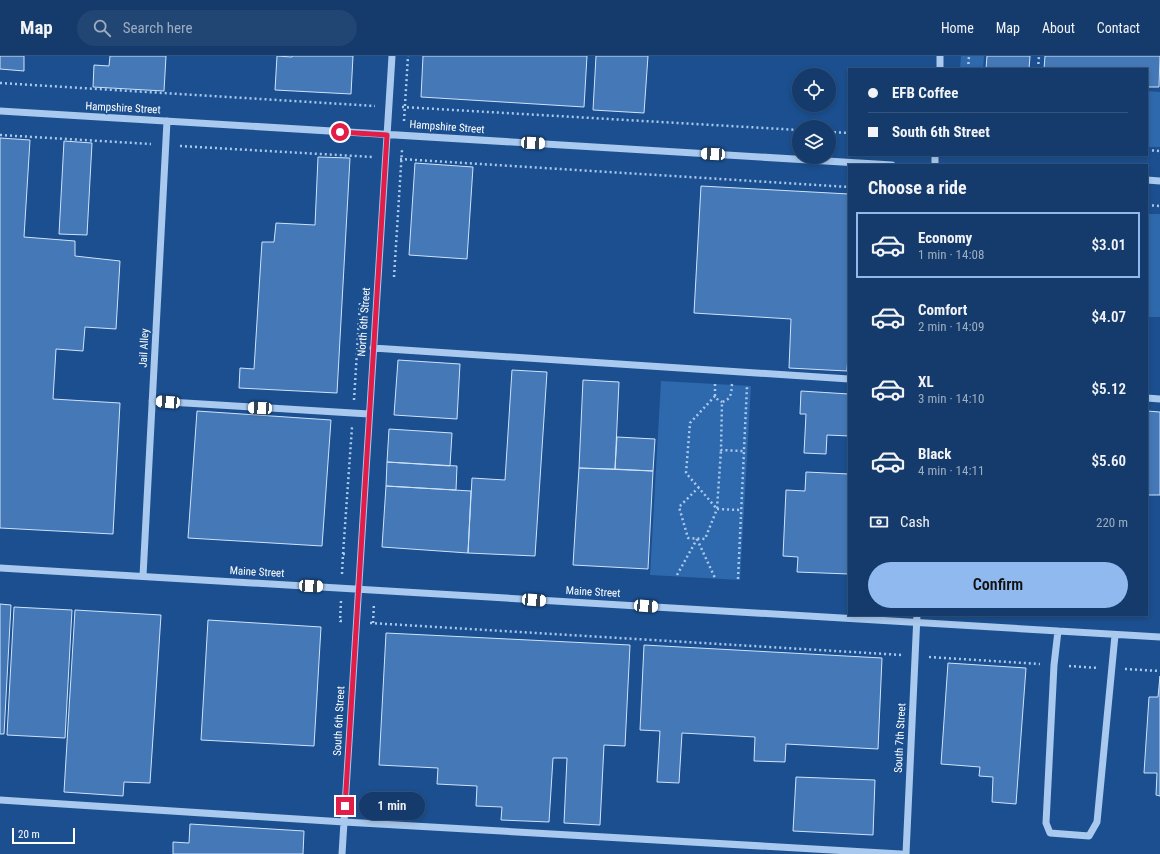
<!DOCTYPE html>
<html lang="en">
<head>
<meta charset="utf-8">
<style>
	:root { --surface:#143b6b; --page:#214673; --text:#f1f3f6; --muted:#9dadc1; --line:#33557e; --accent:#90b9f0 }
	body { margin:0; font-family:"Roboto Condensed",sans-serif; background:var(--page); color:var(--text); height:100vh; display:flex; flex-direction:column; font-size:15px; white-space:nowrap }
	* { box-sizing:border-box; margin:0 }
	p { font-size:13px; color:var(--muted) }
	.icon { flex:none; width:22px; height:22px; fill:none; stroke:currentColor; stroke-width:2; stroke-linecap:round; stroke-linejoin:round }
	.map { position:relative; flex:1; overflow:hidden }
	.panel { position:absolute; left:848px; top:108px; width:300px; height:452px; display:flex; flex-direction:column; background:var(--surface); border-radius:0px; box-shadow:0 2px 6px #0003,0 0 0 1px var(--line) }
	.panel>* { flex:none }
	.hud { position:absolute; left:848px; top:12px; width:300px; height:88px; border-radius:0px; box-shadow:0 2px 6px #0003,0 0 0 1px var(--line); display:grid; align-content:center; height:88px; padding:0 20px; background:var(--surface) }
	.buttons { position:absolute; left:792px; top:12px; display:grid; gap:8px }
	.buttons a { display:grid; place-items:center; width:44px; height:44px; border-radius:50%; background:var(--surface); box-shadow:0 2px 6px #0003,0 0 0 1px var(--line); font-size:20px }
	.scale { position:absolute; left:12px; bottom:10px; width:63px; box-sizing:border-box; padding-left:4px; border:2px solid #fff; border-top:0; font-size:11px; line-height:14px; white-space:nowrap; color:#fff; -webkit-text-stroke:3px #1b4f8f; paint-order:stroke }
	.end { position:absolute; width:18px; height:18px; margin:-9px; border:5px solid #e11d48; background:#fff; box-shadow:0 0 0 2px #fff }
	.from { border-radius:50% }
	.bubble { position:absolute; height:28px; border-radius:14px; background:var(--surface); box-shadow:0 2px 6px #0003,0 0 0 1px var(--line); font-size:13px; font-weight:600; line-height:28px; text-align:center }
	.car { position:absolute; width:12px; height:24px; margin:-12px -6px; border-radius:5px; box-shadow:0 0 3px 1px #0007; background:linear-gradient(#fff 24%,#345 0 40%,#fff 0 76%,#345 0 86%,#fff 0) }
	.hud b { display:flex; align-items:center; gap:14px; height:38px; font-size:15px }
	.hud b+b { border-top:1px solid var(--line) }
	.hud i { width:10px; height:10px; background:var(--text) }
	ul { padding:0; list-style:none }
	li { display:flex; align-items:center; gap:12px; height:66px; margin:0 8px 6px; padding:0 12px; border:2px solid transparent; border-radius:0px }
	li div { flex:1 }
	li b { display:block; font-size:15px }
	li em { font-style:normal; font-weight:600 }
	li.on { border-color:var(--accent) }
	li>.icon { width:36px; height:36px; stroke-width:1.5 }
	h2 { padding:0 20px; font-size:18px; line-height:48px }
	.pay { display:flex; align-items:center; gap:10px; height:44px; padding:0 20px; font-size:15px }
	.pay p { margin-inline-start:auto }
	.cta { display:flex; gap:8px; margin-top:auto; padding:8px 20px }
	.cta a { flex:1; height:46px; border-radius:24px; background:var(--accent); color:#111; font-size:16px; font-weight:600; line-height:46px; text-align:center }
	header { display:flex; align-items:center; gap:24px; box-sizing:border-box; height:56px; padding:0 20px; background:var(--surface); border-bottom:1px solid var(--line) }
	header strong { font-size:19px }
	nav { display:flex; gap:22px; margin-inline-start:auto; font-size:14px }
	.search { width:280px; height:36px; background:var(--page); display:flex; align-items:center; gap:10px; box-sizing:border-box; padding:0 14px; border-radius:22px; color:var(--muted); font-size:15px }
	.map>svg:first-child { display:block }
	.green { fill:#2e69ad }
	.building { fill:#4478b7; stroke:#cfe3fa }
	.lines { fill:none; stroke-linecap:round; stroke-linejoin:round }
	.path { stroke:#a9c9ee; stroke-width:2.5; stroke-dasharray:2 3; stroke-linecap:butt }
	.minor { stroke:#a9c9ee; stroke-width:7 }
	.route { stroke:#e11d48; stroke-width:5 }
	.labels { text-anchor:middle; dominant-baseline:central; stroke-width:3.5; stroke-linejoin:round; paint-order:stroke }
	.street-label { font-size:11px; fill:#fff; stroke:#1b4f8f }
</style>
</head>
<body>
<header>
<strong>Map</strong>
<div class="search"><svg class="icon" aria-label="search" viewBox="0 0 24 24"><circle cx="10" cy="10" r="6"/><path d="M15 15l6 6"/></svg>Search here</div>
<nav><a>Home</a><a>Map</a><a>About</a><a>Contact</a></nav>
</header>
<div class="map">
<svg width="1160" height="798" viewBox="0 0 1160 798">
	<rect width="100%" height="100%" fill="#1b4f8f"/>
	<!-- green -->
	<path class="green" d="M961,0h23l-1,13h-23z
		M1147,35l13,1v55h-13z
		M1147,158h13v103h-13z
		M661,325l90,5 -11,194 -90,-5z"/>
	<!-- building -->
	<path class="building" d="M0,0h24v15l-24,-2z
		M110,0h56l-2,35 -71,-4 1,-22 15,1z
		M277,0l15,1v-1h61l-2,38 -76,-4z
		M423,0h164l-3,51 -163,-10z
		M596,0h52l-4,57 -51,-3z
		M987,0h43l-1,13h-43z
		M1045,0h115l-1,31h-12v-18h-103z
		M0,82l30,2 -6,97 51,4v15l45,5 -4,68 -31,-2 -2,24 -27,-2 -3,50 67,4 -7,131 -113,-6z
		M64,85l28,2 -5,92 -28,-1z
		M318,101l32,1 -13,235 -98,-5 1,-20 14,1 8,-127h12l2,-19 39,2z
		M415,107l58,4 -6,92 -58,-4z
		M701,130l148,8v142l-2,35 -58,-3 2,-49 -97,-6z
		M398,304l62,4 -3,55 -63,-4z
		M512,314l35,2 -12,184 -67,-3 4,-75 33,2z
		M583,324l36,2 -4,87 -36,-1z
		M801,335l48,3v42l-22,-1 -1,19 -22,-1 2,-39h-6z
		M197,355l134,9 -9,126 -134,-8z
		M1147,355l13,1v83h-13z
		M389,373l63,4 -2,33 -63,-4z
		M617,381l38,2 -2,32 -38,-2z
		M387,406l70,4 -1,24 -70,-4z
		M579,412l74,3 -5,98 -75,-4z
		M806,416l43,2v100l-52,-2 1,-15 -15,-1 3,-66 19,1z
		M386,430l85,5 -3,62 -86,-6z
		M0,548l11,1 -7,129h-4z
		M14,551l58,3 -7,128 -58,-3z
		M75,554l86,5 -11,168 -26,-1 -1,14 -59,-4z
		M208,564l113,7 -7,119 -113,-6z
		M386,577l244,12 -5,101 -21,-1 -4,80 -36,-2 3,-65h-14l-4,64 -48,-2 1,-13 -26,-1 1,-20 -40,-2 1,-16 -59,-3z
		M644,589l238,13 -4,91 -92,-5 -1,18 -31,-1 1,-24 -73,-4 -3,50 -22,-1 3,-51 -20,-1z
		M948,607l78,5 -10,136 -24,-2 1,-25 -14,-1 1,-9 -39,-3z
		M1160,620v120l-4,-1 1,-22h-13l5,-76h9z
		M796,721l79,3 -2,55 -80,-4z
		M190,768l114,7 -1,23h-130v-12l16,1z"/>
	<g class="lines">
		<!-- path -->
		<path class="path" d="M968,13l1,-13
			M1038,13l1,-13
			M0,27l375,23
			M402,51l397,23
			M404,65l4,-65
			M829,76l20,1
			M0,79l151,9
			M180,90l193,11
			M1147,94l13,1
			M400,103l449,28
			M1147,149l13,1
			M394,221l8,-127
			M715,328v12l3,4 4,2
			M732,328c-1,9 0,15 -10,18l-1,48 22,1
			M715,340l-25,27 -4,50 31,36 4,-59
			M354,344l6,-97
			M699,431l-20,20 9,31 17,1 12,-30 24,1
			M697,483l18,39
			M343,498l9,-127
			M342,518l1,-20h3
			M677,519l20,-36
			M738,523l9,-193
			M341,545l-1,20h3
			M370,567l532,32
			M373,567l1,-20
			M929,601l111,7
			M1069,610l29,2
			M1125,613l35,2"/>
		<!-- minor -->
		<path class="minor" d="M940,13v-13
			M0,55l892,54
			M935,109v-10
			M1147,124l13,1
			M373,292l476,31
			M1147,342l13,1
			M152,345l217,13
			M0,512l1160,69
			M143,520l24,-455
			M1058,575l-4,34 -8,158 4,10 39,3 8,-14 18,-187
			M0,744l344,22 557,32
			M342,798l50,-798
			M906,798l11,-239"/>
	</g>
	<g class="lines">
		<!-- route -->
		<path class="route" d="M340,76l47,3 -42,671"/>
	</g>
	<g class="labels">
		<!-- street labels -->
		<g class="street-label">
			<text transform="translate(123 52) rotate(3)">Hampshire Street</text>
			<text transform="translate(447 71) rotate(4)">Hampshire Street</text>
			<text transform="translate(364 266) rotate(-86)">North 6th Street</text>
			<text transform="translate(144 292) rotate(-87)">Jail Alley</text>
			<text transform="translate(257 516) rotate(3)">Maine Street</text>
			<text transform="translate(593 536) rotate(3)">Maine Street</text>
			<text transform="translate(339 665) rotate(-87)">South 6th Street</text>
			<text transform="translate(900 682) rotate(-87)">South 7th Street</text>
		</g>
	</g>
</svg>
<div class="buttons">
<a><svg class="icon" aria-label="locate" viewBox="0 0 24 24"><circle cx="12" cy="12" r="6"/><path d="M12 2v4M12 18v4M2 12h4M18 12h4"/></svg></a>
<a><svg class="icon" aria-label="layers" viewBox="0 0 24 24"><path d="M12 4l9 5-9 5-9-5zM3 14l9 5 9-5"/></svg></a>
</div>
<div class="scale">20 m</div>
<i class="end from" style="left:340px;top:76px"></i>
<i class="end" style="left:345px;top:750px"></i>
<div class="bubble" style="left:359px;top:736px;width:66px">1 min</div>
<i class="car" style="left:533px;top:87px;rotate:93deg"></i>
<i class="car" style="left:713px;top:98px;rotate:273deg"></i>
<i class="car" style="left:168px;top:346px;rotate:274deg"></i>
<i class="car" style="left:260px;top:352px;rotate:273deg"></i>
<i class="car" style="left:311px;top:530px;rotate:93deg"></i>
<i class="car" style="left:534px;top:544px;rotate:94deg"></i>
<i class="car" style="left:646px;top:550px;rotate:94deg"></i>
<div class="hud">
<b><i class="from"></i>EFB Coffee</b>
<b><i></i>South 6th Street</b>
</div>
<section class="panel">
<h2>Choose a ride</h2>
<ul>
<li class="on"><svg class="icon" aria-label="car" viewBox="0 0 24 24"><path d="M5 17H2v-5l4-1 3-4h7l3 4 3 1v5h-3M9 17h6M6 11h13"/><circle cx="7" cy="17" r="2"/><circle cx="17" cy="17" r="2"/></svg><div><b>Economy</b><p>1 min · 14:08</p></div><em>$3.01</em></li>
<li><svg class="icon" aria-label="car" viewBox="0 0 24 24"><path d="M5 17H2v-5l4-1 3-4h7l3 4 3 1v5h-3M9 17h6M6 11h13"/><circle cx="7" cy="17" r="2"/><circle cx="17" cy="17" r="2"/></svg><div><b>Comfort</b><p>2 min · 14:09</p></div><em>$4.07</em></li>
<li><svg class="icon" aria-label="car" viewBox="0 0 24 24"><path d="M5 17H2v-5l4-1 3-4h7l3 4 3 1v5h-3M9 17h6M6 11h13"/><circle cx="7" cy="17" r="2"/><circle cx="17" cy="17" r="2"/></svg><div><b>XL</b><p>3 min · 14:10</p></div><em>$5.12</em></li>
<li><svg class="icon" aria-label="car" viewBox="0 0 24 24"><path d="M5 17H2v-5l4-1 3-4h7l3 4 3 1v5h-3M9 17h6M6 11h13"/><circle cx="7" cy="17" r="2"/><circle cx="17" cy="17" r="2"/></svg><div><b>Black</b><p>4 min · 14:11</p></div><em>$5.60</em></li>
</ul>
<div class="pay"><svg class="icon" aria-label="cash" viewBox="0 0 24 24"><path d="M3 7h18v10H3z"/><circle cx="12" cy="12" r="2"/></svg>Cash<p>220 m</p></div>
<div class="cta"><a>Confirm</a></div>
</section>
</div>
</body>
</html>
